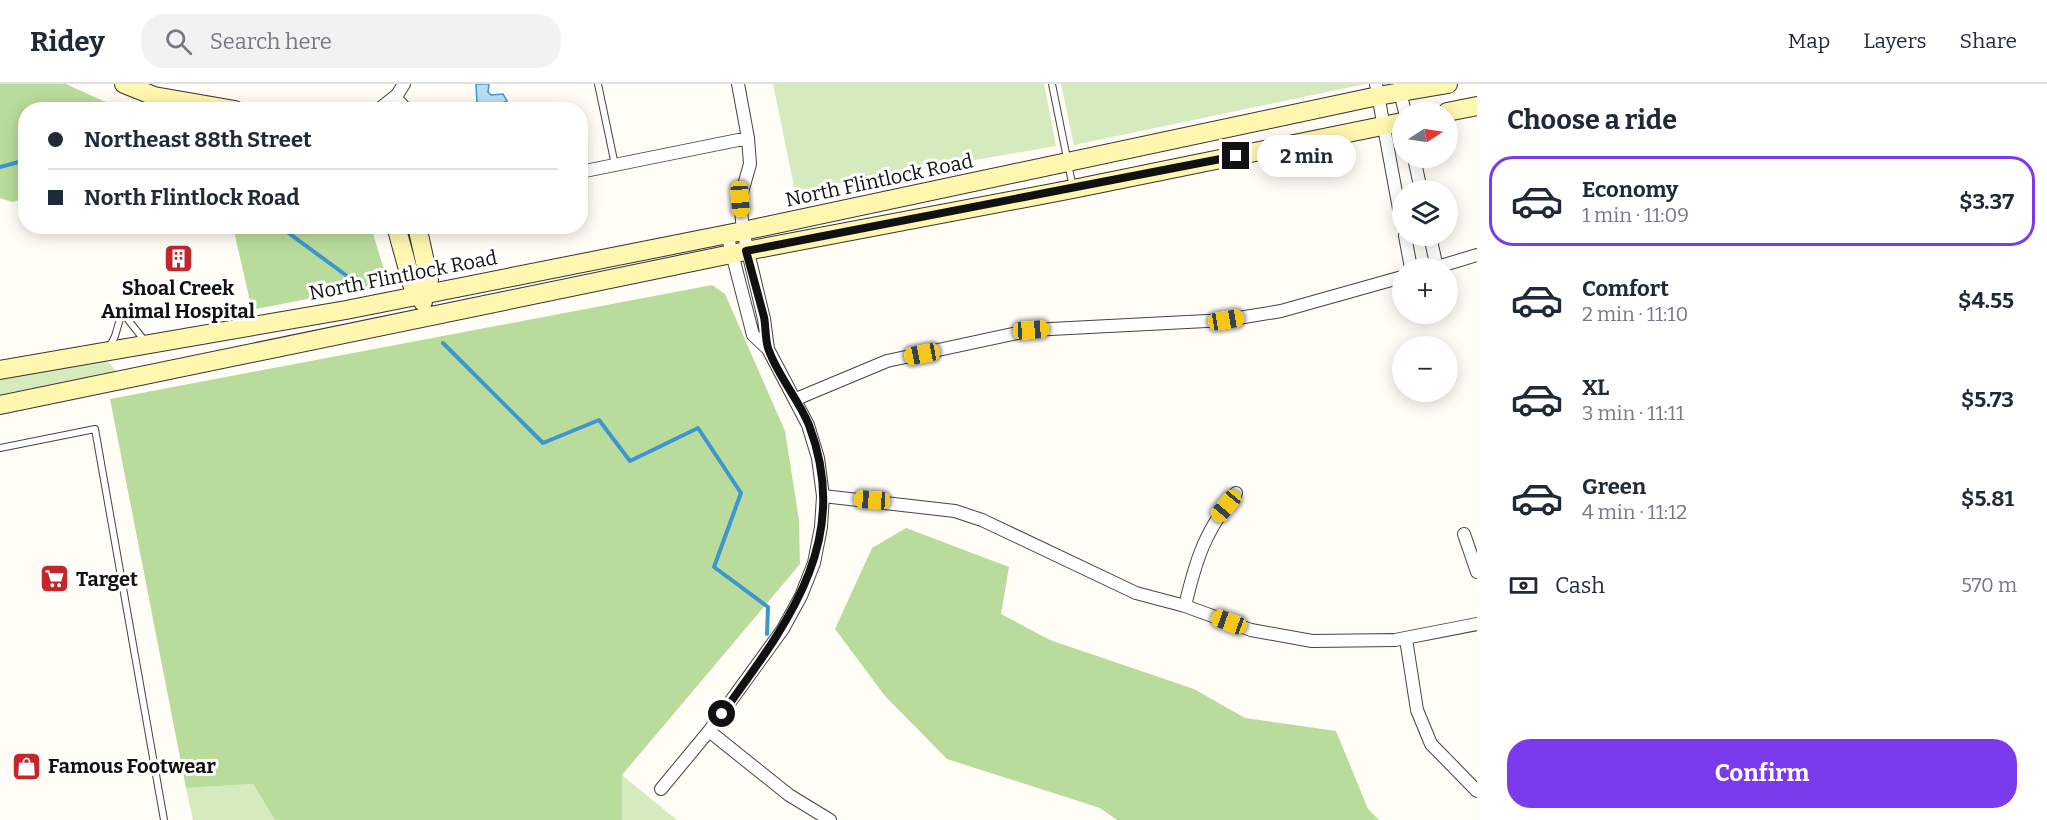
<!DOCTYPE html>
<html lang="en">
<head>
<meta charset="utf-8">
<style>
	:root { --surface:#fff; --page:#f2f2f3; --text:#1f2937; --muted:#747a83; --line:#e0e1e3; --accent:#7c3aed }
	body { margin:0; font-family:Bitter,serif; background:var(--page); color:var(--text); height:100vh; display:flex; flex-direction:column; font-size:22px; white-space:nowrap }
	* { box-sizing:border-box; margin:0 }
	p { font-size:20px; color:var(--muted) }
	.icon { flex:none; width:33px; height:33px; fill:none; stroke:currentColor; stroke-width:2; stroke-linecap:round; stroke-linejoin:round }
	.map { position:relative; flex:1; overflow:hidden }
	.drawer { display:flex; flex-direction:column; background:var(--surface); width:570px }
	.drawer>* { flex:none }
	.hud { position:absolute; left:18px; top:18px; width:570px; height:132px; border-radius:24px; box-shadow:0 3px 15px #0003; display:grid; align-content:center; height:132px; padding:0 30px; background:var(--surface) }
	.needle { width:39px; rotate:78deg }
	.fabs { position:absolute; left:1392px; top:18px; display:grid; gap:12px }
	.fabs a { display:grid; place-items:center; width:66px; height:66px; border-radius:50%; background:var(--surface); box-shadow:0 3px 15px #0003; font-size:30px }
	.end { position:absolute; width:27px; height:27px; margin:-14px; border:8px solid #111; background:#fff; box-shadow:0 0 0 3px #fff }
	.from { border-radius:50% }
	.bubble { position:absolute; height:42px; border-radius:21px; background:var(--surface); box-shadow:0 3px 15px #0003; font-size:20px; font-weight:700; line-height:42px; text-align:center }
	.car { position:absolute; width:18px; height:36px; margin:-18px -9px; border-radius:8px; box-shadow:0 0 4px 2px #0007; background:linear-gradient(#f5c518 24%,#345 0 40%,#f5c518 0 76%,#345 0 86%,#f5c518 0) }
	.hud b { display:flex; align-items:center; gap:21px; height:57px; font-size:22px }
	.hud b+b { border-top:2px solid var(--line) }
	.hud i { width:15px; height:15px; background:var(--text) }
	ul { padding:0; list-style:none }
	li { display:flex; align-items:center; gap:18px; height:90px; margin:0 12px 9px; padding:0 18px; border:3px solid transparent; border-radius:24px }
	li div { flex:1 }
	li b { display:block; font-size:22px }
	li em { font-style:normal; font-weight:700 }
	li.selected { border-color:var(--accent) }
	li>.icon { width:54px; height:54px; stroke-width:1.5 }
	h2 { padding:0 30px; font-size:27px; line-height:72px }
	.pay { display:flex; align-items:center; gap:15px; height:66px; padding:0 30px; font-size:22px }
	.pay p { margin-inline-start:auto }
	.cta { display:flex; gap:12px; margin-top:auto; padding:12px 30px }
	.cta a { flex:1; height:69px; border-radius:24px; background:var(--accent); color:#fff; font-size:24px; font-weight:700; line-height:69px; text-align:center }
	header { display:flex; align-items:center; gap:36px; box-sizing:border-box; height:84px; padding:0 30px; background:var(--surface); border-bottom:2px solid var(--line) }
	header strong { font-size:28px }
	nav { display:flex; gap:33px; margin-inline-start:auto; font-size:21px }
	.search { width:420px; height:54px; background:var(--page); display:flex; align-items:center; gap:15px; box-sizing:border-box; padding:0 21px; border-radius:24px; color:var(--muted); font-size:22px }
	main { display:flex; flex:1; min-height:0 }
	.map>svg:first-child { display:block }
	.green { fill:#d5ebbd }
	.forest { fill:#b9dc9c }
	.water { fill:#b9e0f7; stroke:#3f96cf; stroke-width:1.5 }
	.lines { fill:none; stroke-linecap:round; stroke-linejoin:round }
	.stream { stroke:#3f96cf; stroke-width:4 }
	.lane-casing { stroke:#444; stroke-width:8 }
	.street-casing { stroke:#444; stroke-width:14 }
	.secondary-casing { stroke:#333; stroke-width:20 }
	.lane { stroke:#fff; stroke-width:6 }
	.street { stroke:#fff; stroke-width:12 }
	.secondary { stroke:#fff6b0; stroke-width:18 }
	.route { stroke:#111; stroke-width:8 }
	.labels { text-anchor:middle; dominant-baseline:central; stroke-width:6; stroke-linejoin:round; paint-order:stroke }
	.street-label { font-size:20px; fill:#111; stroke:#fff }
	.poi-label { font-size:20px; font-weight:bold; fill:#111; stroke:#fff; text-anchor:start }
</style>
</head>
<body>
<header>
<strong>Ridey</strong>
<div class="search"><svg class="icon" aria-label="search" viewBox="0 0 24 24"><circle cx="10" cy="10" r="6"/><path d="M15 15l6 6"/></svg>Search here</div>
<nav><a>Map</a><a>Layers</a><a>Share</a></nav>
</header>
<main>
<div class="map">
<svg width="1477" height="736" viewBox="0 0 1477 736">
	<rect width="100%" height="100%" fill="#fffdf5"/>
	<!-- green -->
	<path class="green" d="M773,0h271l12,62 -261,45z
		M1061,0h304l-291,61z
		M97,274l11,4 8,9 -3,3 -113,23v-19z
		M622,691l55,45h-55z
		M253,700l22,36h-82l-7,-32z"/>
	<!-- forest -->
	<path class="forest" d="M0,0h66l37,17 31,8 -108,1 -1,89 -13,3 -12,-4z
		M233,143h138l17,56 -136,27z
		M712,201l13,9 60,137 14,89 1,44 -178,211v45h-347l-22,-36 -67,4 -76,-389z
		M906,444l103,39 -8,47 49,26 144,49 51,29 91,13 32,78 11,11h-262l-17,-12 -153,-49 -62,-63 -50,-67 37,-81z"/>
	<!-- water -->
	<path class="water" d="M476,0h13l-1,8 3,3 12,-1 4,7 -15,8 -15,-6z"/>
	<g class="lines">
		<!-- stream -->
		<path class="stream" d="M0,83l26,-7
			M279,142l79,58
			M443,259l100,100 56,-23 31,41 68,-33 43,65 -27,74 54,40 -1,27"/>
		<defs>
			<path id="lane" d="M598,0l17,81
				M1052,0l21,104
				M397,11l14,15
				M122,228l22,28
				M109,264l6,-12 7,-24
				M0,364l95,-19 69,391"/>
			<path id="street" d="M738,0l10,54 2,26 -10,35 3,32 21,88 4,30
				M1376,0l26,141
				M1399,4l6,24
				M378,26l19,-15
				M394,26l3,-15 7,-11
				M1414,74l7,32
				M580,88l168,-34
				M1405,152l6,32
				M1430,152l7,32
				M1434,184l43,-13
				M796,315l91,-38 144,-31 195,-10 55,-9 121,-34
				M823,412l132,15 27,9 154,73 49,13 66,24 61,11 83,-1 82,-16
				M1464,450l13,38
				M1185,522c11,-47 20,-75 51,-113
				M1406,555l11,71 14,34 46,47
				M709,647l80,64 41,25
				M661,705l48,-58 74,-102 18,-33 13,-33 7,-36 2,-31 -5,-38 -10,-33 -40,-76 -15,-14 -26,-101"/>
			<path id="secondary" d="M124,0l30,12 81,14
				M1447,28l30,-6
				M396,142l16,58 9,9 2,9
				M417,142l12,54 -8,13
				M0,286l346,-60 397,-79 635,-135 70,-12
				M0,321l746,-154 327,-62 329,-67"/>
		</defs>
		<!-- lane casing -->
		<use href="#lane" class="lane-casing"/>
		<!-- street casing -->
		<use href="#street" class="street-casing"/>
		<!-- secondary casing -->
		<use href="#secondary" class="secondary-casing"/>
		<!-- lane -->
		<use href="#lane" class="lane"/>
		<!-- street -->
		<use href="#street" class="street"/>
		<!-- secondary -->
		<use href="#secondary" class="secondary"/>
	</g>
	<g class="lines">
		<!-- route -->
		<path class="route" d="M722,630c65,-90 131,-172 87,-289 -11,-27 -32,-50 -41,-77 -3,-10 -2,-21 -4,-31 -6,-22 -12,-45 -18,-66l490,-95"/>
	</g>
	<!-- icons -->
	<defs>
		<symbol id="building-square" viewBox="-11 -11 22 22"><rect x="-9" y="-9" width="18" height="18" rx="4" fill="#c4262e" stroke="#fff"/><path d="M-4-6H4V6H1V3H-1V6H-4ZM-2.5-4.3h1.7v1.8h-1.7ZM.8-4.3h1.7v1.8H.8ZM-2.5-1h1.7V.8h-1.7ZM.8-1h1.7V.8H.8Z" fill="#fff"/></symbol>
		<symbol id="supermarket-square" viewBox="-11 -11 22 22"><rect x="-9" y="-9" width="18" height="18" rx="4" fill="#c4262e" stroke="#fff"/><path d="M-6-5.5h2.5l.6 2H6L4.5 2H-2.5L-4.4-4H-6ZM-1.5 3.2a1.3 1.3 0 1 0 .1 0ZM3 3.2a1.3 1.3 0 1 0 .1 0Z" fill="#fff"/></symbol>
		<symbol id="shop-square" viewBox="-11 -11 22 22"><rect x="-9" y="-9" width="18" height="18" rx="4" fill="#c4262e" stroke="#fff"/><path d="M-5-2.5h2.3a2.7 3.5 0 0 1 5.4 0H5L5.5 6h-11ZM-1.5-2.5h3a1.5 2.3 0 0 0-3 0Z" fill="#fff"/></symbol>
	</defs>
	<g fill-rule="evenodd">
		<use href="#building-square" x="162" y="158" width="33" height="33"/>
		<use href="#supermarket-square" x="38" y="478" width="33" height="33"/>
		<use href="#shop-square" x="10" y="666" width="33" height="33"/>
	</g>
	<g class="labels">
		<!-- street labels -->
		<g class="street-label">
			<text transform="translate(879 96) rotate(-12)">North Flintlock Road</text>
			<text transform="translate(403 191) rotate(-11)">North Flintlock Road</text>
		</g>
		<!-- poi labels -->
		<g class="poi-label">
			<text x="178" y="204" text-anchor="middle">Shoal Creek<tspan x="178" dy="23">Animal Hospital</tspan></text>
			<text x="76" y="495">Target</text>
			<text x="48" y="682">Famous Footwear</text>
		</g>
	</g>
</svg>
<div class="fabs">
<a><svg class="needle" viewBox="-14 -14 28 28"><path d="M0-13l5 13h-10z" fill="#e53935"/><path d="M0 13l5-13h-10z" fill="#747a83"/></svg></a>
<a><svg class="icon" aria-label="layers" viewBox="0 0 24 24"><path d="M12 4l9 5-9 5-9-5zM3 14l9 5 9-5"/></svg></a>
<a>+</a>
<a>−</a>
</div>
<i class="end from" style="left:722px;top:630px"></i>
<i class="end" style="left:1236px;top:72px"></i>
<div class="bubble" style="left:1257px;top:51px;width:99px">2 min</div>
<i class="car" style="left:740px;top:115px;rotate:176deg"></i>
<i class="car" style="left:1226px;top:236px;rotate:81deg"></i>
<i class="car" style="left:1031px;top:246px;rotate:86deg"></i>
<i class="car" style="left:922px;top:270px;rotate:259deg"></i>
<i class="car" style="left:872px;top:416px;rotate:274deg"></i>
<i class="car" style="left:1226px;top:422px;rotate:220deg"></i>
<i class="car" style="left:1229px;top:538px;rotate:290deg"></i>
<div class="hud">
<b><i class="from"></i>Northeast 88th Street</b>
<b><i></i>North Flintlock Road</b>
</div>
</div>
<section class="drawer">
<h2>Choose a ride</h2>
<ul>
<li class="selected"><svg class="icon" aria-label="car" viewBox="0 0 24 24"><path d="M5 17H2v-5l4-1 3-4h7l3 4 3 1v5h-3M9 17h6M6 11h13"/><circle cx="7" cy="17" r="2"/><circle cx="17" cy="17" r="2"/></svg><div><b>Economy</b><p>1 min · 11:09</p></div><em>$3.37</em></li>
<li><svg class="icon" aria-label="car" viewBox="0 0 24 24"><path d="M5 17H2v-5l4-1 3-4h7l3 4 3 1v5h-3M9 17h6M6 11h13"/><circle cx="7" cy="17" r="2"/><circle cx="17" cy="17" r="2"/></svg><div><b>Comfort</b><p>2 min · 11:10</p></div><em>$4.55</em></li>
<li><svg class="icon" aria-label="car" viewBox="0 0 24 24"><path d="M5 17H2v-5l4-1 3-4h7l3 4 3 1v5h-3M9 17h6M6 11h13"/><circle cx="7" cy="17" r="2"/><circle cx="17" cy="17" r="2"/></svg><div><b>XL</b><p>3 min · 11:11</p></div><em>$5.73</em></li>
<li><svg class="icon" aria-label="car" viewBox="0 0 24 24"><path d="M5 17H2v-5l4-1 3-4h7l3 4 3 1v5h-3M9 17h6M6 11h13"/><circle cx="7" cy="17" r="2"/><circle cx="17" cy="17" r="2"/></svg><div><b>Green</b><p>4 min · 11:12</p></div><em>$5.81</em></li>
</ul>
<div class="pay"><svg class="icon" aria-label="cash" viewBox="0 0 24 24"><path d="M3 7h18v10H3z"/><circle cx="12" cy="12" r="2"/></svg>Cash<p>570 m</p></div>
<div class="cta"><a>Confirm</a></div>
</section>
</main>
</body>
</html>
